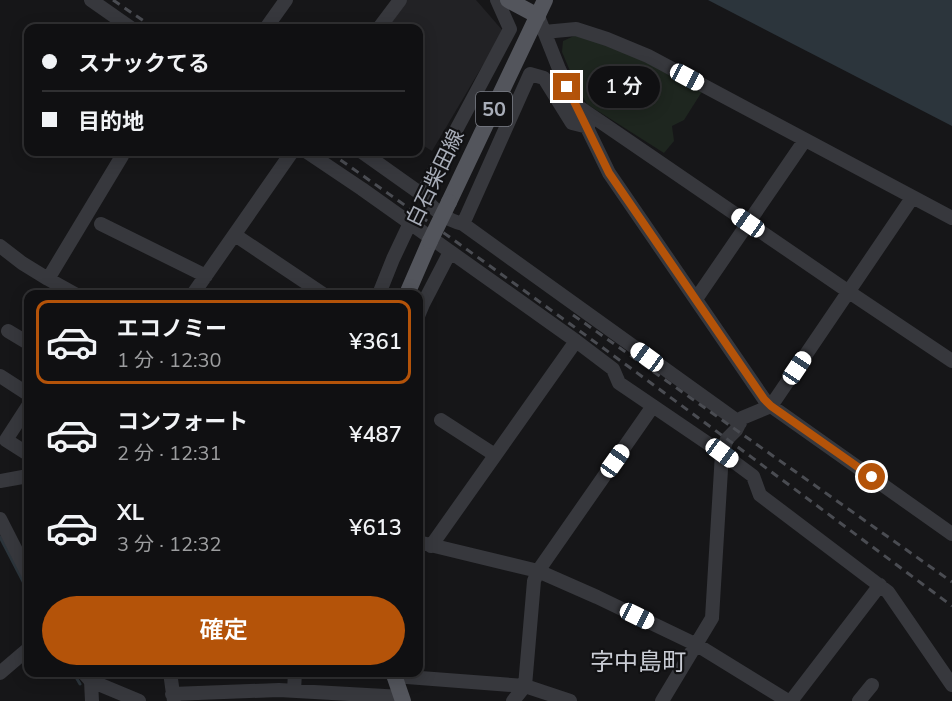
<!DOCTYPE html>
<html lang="ja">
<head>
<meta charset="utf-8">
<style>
	:root { --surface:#101012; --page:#1e1e20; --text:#f1f3f6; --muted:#9c9d9f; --line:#303032; --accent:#b45309 }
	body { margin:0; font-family:"Nunito Sans","Noto Sans JP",sans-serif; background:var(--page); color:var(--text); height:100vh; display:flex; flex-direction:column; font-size:22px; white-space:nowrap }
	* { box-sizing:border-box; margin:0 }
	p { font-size:20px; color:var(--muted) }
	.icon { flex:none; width:33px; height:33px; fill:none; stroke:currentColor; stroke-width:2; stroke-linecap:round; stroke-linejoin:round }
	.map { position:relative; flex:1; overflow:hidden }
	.drawer { position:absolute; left:24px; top:290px; width:399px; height:387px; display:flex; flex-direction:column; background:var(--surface); border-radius:12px; box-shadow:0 3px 15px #0003,0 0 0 2px var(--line) }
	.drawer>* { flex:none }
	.hud { position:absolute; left:24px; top:24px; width:399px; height:132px; border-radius:12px; box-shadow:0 3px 15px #0003,0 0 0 2px var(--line); display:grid; align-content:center; height:132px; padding:0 18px; background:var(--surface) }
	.end { position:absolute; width:27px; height:27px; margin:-14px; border:8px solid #b45309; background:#fff; box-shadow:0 0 0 3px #fff }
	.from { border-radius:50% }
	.bubble { position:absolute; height:42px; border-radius:21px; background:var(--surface); box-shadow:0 3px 15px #0003,0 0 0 2px var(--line); font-size:20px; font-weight:600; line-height:42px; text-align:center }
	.car { position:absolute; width:18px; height:36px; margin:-18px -9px; border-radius:8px; box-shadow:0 0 4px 2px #0007; background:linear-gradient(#fff 24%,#345 0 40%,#fff 0 76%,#345 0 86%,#fff 0) }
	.hud b { display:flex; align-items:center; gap:21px; height:57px; font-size:22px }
	.hud b+b { border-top:2px solid var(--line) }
	.hud i { width:15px; height:15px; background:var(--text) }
	ul { padding:10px 0 0; list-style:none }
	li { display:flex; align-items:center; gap:18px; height:84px; margin:0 12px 9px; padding:0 6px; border:3px solid transparent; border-radius:12px }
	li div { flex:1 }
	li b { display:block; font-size:22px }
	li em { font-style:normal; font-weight:600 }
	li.on { border-color:var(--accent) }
	li>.icon { width:54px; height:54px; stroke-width:1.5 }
	.action { display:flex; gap:12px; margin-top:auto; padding:12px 18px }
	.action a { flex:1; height:69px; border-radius:36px; background:var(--accent); color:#fff; font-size:24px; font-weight:600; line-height:69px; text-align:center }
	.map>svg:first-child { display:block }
	.built { fill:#222225 }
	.green { fill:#1e261f }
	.water { fill:#2c353c }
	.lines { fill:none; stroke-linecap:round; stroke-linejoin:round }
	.stream { stroke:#2c353c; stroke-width:3 }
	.minor { stroke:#37383d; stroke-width:14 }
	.major { stroke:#53555c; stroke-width:16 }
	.rail { stroke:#4a4c52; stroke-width:3; stroke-dasharray:8 6; stroke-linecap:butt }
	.major-bridge { stroke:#53555c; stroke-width:16 }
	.route { stroke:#b45309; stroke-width:8 }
	.labels { text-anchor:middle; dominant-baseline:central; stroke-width:4.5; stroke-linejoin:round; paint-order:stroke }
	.shield { fill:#111113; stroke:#7b7e86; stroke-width:1.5 }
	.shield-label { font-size:20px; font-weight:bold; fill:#a8adb8 }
	.street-label { font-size:21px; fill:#a8adb8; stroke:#111113 }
	.quarter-label { font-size:24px; fill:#c9ccd4; stroke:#111113 }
</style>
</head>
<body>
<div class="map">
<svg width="952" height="701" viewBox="0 0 952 701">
	<rect width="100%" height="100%" fill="#161618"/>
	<!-- built -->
	<path class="built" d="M407,0h69l27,31 -71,120 -13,-8 -1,-115h-31z"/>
	<!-- green -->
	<path class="green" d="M576,35l33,9 94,46 -19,30 -12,6 2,15 -10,12 -77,-49 -11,-19 -14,-33 1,-11z"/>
	<!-- water -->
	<path class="water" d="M708,0h244v126z"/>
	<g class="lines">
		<!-- stream -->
		<path class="stream" d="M0,537l28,54
			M73,672l7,12"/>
		<!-- minor -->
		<path class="minor" d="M91,0l40,28
			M538,16l21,53 17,36 273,187 103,69
			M266,28l20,-28
			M379,28l21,-28
			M544,32l32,-3 31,10 41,17 304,162
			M576,105l33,68 155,226 7,7 181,128
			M307,152l55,37 214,152 37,28 6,14 103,70 31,23 7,19 128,97 64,93
			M362,152l62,44c9,14 23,24 39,28l277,199
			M422,194l88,-165 -13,-29
			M101,224l105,52
			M463,224l67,-150 14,4 28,45 16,4
			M235,235l88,59
			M0,246l22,17 26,16 74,-123
			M48,279l27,15
			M193,294l99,-142
			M379,294l14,-35 17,-36
			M696,299l109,-159
			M418,316l5,-12 27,-52
			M8,331l20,12
			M0,376l28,18
			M28,406l-22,34 22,14
			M441,420l54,35
			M0,481l28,-5
			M0,519l28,55
			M418,542l120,29 59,26 100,48 91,56
			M431,546l145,-205
			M83,672l8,9 48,20
			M170,672l4,29
			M0,673l28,-24
			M394,676l131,10 45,15
			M91,681l1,20
			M294,691l1,-19
			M172,694l107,-4 123,7
			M513,701l12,-15 9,-105 4,-10 115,-165
			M662,701l50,-83 10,-165 5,-14 9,-9 6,-12 29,-12 141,-208
			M791,701l89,-116
			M859,701l13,-16"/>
		<!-- major -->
		<path class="major" d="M508,0l30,16
			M449,202l96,-202
			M407,294l23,-53
			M393,672l10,29"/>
		<!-- rail -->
		<path class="rail" d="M113,0l41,28
			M329,152c211,147 417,301 623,454
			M573,315l379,267"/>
		<!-- major-bridge -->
		<path class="major-bridge" d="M430,241l19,-39"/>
	</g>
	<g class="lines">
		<!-- route -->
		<path class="route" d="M567,87l42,86 155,226 7,7 101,71"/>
	</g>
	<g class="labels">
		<!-- shield labels -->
		<rect class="shield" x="476" y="92" width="36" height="34" rx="4.5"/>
		<g class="shield-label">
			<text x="494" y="109">50</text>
		</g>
		<!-- street labels -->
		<g class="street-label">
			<text transform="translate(435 178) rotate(-64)">白石柴田線</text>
		</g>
		<!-- quarter labels -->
		<g class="quarter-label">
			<text x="638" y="662">字中島町</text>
		</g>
	</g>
</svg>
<i class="end from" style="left:872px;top:477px"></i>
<i class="end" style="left:567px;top:87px"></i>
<div class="bubble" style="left:588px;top:66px;width:72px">1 分</div>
<i class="car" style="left:687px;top:77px;rotate:118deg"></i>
<i class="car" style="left:748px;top:223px;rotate:305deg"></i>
<i class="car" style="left:647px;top:357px;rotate:306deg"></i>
<i class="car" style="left:797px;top:368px;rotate:34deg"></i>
<i class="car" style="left:722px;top:453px;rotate:126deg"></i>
<i class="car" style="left:615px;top:461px;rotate:35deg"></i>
<i class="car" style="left:637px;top:616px;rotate:116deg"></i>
<div class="hud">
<b><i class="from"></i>スナックてる</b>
<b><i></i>目的地</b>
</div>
<section class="drawer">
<ul>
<li class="on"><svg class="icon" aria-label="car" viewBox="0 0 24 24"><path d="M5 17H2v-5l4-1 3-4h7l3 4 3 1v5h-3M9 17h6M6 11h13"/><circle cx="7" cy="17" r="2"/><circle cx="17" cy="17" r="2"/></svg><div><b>エコノミー</b><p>1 分 · 12:30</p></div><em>¥361</em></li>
<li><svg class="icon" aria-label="car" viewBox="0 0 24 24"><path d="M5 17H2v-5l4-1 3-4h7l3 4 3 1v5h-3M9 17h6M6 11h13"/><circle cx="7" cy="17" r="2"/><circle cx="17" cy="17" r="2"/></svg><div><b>コンフォート</b><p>2 分 · 12:31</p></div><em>¥487</em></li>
<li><svg class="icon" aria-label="car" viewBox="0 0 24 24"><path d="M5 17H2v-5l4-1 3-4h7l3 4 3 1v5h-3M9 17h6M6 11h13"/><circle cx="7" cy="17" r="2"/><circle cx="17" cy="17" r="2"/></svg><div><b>XL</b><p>3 分 · 12:32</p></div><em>¥613</em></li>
</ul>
<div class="action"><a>確定</a></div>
</section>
</div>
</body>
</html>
